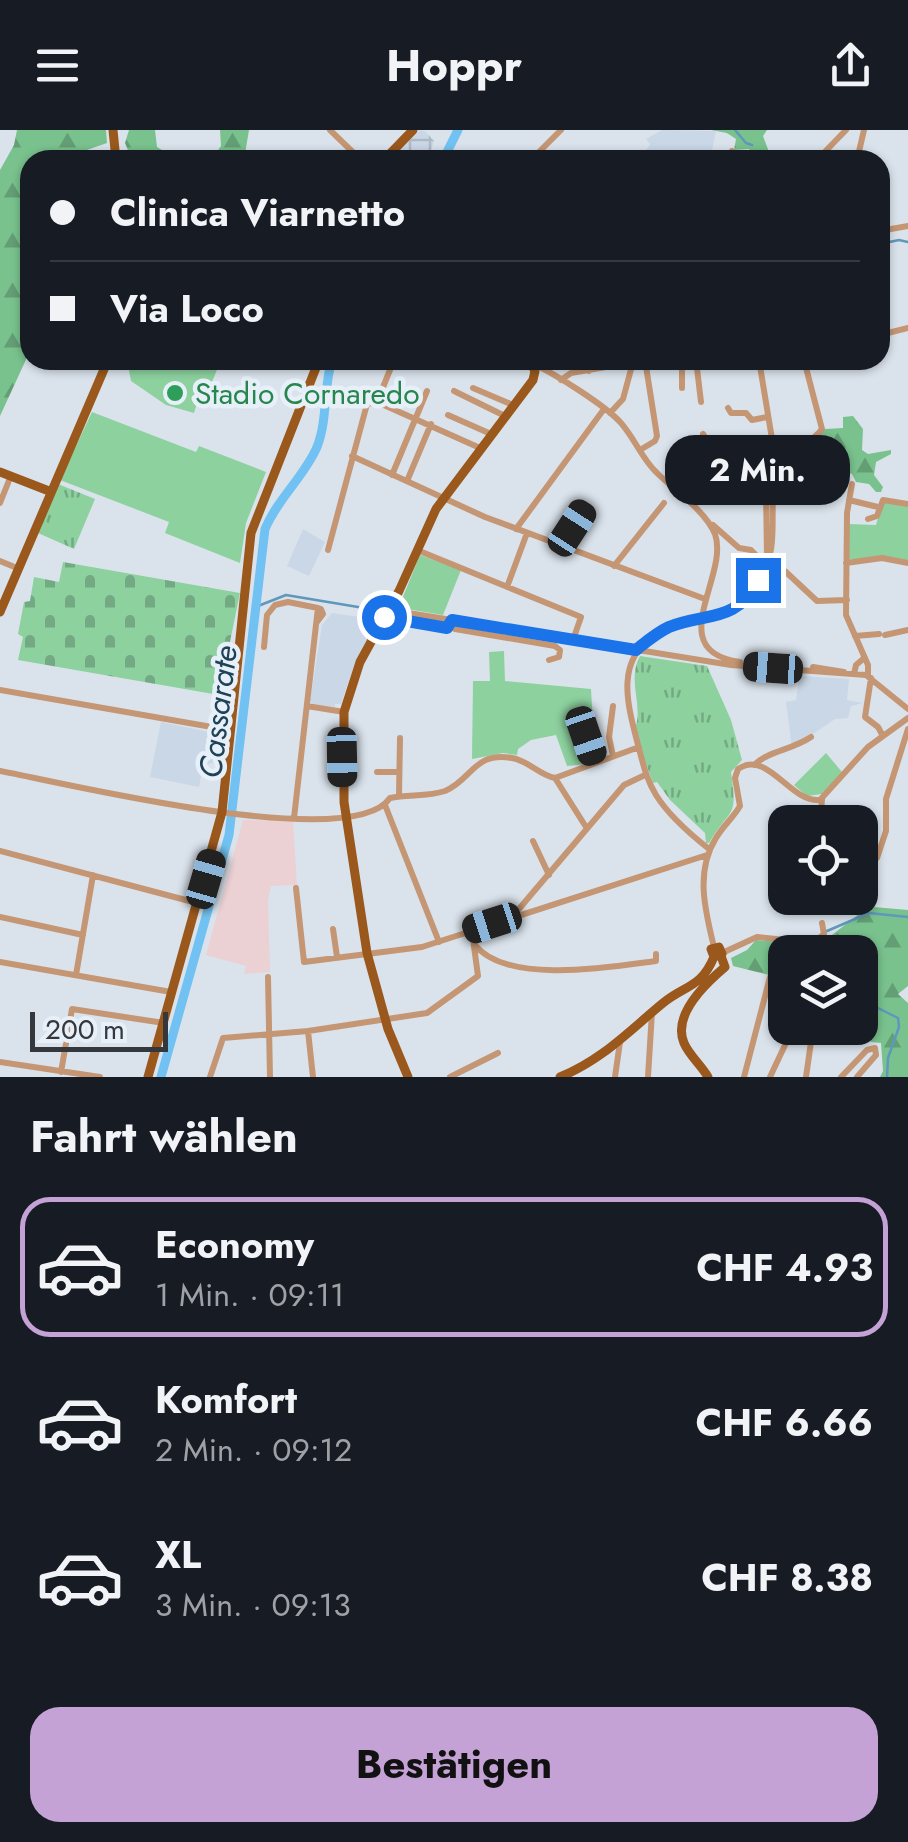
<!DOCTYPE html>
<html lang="de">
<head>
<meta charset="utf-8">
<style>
	:root { --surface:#171b24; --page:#242831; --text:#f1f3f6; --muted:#9ea1a6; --line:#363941; --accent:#c5a2d6 }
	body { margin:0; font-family:Jost,sans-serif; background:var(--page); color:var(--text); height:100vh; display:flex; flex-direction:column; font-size:38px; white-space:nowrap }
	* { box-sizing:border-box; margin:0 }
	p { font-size:32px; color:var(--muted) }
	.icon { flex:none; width:55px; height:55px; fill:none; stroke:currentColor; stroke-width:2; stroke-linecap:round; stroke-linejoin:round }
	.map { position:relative; height:947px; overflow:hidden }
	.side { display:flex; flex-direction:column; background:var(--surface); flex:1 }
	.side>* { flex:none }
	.hud { position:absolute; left:20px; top:20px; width:870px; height:220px; border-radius:30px; box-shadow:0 2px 8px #0004; display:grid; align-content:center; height:220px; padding:0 30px; background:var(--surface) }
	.controls { position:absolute; left:768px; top:675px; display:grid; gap:20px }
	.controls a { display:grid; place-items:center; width:110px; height:110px; border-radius:20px; background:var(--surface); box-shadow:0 2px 8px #0004; font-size:50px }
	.scale { position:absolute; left:30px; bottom:25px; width:138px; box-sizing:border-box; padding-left:10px; border:5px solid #34373b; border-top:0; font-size:28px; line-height:35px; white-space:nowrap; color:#34373b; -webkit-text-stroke:8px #e7f0f9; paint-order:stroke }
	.end { position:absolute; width:45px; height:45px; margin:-22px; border:12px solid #1a73e8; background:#fff; box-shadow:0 0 0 5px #fff }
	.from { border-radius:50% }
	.bubble { position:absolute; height:70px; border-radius:30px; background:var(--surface); box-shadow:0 2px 8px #0004; font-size:32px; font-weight:700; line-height:70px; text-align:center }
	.car { position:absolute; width:30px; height:60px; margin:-30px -15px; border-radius:12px; box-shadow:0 0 8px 2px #0007; background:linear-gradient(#222 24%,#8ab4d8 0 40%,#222 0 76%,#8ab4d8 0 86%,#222 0) }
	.hud b { display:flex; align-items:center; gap:35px; height:95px; font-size:38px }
	.hud b+b { border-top:2px solid var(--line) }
	.hud i { width:25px; height:25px; background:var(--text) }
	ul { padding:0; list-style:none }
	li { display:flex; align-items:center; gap:30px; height:140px; margin:0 20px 15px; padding:0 10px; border:5px solid transparent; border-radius:30px }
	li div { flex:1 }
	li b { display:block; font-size:38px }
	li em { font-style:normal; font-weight:700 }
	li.current { border-color:var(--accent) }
	li>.icon { width:90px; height:90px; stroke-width:1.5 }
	h2 { padding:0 30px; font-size:45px; line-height:120px }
	.button { display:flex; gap:20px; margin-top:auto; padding:20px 30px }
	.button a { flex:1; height:115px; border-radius:30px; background:var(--accent); color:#111; font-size:40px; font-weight:700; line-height:115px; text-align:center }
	header { display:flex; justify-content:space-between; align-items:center; height:130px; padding:0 30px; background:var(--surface); font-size:45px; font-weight:700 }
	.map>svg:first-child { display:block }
	.commercial { fill:#ebd0d4 }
	.industrial { fill:url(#industrial-grid) }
	.built { fill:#cad7e6 }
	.grass { fill:#8dd19f }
	.forest { fill:url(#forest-firs) }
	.cemetery { fill:url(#cemetery-stones) }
	.park { fill:url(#park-tufts) }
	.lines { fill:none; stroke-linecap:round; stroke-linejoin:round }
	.stream { stroke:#5f98bb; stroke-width:2.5 }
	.river { stroke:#71c2f2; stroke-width:9 }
	.minor { stroke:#c59673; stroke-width:6 }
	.major { stroke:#9a581c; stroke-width:9 }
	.route { stroke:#1a73e8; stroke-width:12 }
	.leisure-dot { fill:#2e9e5b; stroke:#e7f0f9; stroke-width:4 }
	.labels { text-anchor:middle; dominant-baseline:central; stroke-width:9; stroke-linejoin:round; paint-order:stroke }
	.leisure-label { font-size:30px; fill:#27864d; stroke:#e7f0f9; text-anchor:start }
	.water-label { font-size:32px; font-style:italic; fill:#1f4256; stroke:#e7f0f9 }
</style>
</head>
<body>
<header><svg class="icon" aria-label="menu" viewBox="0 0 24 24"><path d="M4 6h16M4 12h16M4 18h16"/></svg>Hoppr<svg class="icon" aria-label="share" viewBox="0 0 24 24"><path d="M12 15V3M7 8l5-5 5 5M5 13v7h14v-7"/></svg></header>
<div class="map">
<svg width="908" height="947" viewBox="0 0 908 947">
	<defs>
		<pattern id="industrial-grid" width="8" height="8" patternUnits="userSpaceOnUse" patternTransform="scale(2.5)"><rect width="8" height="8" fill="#cad7e6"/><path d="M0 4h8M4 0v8" fill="none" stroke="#aeb9c6"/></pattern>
		<pattern id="forest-firs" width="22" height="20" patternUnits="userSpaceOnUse" patternTransform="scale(2.5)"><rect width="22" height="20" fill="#79c28e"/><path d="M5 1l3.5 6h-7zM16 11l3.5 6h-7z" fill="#649e75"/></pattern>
		<pattern id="cemetery-stones" width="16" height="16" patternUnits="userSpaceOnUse" patternTransform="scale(2.5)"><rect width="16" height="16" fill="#8dd19f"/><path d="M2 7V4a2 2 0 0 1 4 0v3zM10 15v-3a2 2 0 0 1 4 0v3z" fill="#74aa83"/></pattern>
		<pattern id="park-tufts" width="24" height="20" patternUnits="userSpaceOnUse" patternTransform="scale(2.5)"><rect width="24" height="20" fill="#8dd19f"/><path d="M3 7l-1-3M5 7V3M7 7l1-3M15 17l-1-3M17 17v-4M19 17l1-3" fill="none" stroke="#74aa83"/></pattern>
	</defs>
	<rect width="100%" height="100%" fill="#dae3ec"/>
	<!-- commercial -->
	<path class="commercial" d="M243,690l50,1 4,64 -26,1 -3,14 2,72 -26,2 2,-8 -40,-11z"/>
	<!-- industrial -->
	<path class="industrial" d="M420,0l5,1 9,10 -6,19h-38z"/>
	<!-- built -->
	<path class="built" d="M662,0l54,1 -6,29h-70l10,-16 -4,-5z
		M303,399l22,13 -16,34 -22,-10z
		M332,483l48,7 -25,42 -14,42h-6v3l-22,-3 -3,-3 12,-76z
		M799,546l50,3 -2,21 16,3 -12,3 -3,12 -13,1 -43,29 -6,-46 10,-2z
		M161,592l63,13 -1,24 -20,7 -4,21 -49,-10z"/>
	<!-- grass -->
	<path class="grass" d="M127,230h86l-3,12 5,-12h6l-16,39 -7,1 -4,13 -28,-8 -35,-24z
		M92,282l104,40 3,-6 67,26 -20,51 -6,40 -75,-30 4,-11 -109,-42z
		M883,371l25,4v56l-59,-2 -1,-35 28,1z
		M420,425l41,15 -18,45 -36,-6 -7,-5z
		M504,521l1,30 86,8 4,69 -7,6 -21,2 -11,-31 -25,5 -13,9 -1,6 -14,-2 -31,6 1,-78h17l-1,-29z
		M826,623l16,19 -20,22 -15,2 -13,-11z"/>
	<!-- forest -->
	<path class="forest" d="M17,0h89l1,13 -20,7v10h-57v191l-30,65v-246l14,-25z
		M129,0h26l2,17 18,11 12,2h-55l-7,-17z
		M220,0h29l-5,30h-33l10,-14z
		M711,0h56l-4,6 9,24 -20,-5 -3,-6 -15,1 2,-11 -9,-6z
		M853,286l10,13 -1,21 6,4 23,-4v4l-15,8 -2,13 9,12 -2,5h-5l-7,-8 -13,-2 -4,-8 -12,-4 -1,-5 -18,-12 -5,4c-4,-12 1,-19 9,-28l18,-1v-11z
		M874,777l34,3v76l-10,8 10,9v74h-28l3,-6 -2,-28 -10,-1 -9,-10 -13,-4h11v-76h-28v-17l32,-25z
		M756,810l56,5v2l-5,5h-22v23l-12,1 -40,-10 -2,-8 16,-8z"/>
	<!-- cemetery -->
	<path class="cemetery" d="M63,432l177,31 -21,102 -201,-35 5,-23 -5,-3 6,-32 6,-1 4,-24 25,5z"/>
	<!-- park -->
	<path class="park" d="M58,354l37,15 -21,50 -36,-16z
		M640,526l67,10 24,54 11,40 -11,12c7,48 0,34 -22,71h-3l-1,-10 -35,-33 -13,-18 -4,1 -19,-52c11,-24 -8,-50 6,-75z"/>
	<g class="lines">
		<!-- stream -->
		<path class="stream" d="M735,0l11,13 6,2
			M880,114l19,-4 9,2
			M258,476l28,-11 96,16
			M827,801l42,-18 39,4
			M860,869l38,19 1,9 -11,31 -1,19"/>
		<!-- river -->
		<path class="river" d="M443,30l15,-30
			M161,947l68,-242 36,-306c13,-31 39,-52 52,-82 11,-28 6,-59 15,-87"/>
		<!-- minor -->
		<path class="minor" d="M330,0l31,30
			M531,30l30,-30
			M730,30l2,-9
			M748,30v-5
			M817,30l29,-30
			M857,30l7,-30
			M880,101l28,-5
			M880,205l28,-7
			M587,230l2,11
			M682,230v28
			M696,230l5,42
			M759,230l15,91 -8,40 1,67
			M532,233c23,11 73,42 89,60 14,16 21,36 36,50 18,18 48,37 58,61 15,42 -54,117 25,128
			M456,237l3,-7
			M561,250l10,-7 75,-13
			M473,258l40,17
			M454,261l51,25
			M377,272l17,-42
			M728,278l3,5h15l6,7 15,-3
			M610,283l13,-14 10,-37
			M448,285l43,19
			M703,304l11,17 50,-5 5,5 1,11
			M640,320l15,-9 2,-5 -12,-76
			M723,320l-1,-10 9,-1
			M352,326l133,61 220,82
			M392,345l35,-84
			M407,351l24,-57
			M852,354l-5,29 -1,102 22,50v11
			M849,370l29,7
			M0,373l10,-25
			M868,389l9,-3 6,-16 25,4
			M713,395l26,23 12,2 10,10 13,3 12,9 31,29 30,-1
			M516,399l88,-120
			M562,415l23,-36
			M328,420l39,-146 10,-2 103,46
			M417,420l164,67 -8,23
			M0,431l17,7
			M846,433l36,-5 26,5
			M614,436l50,-63
			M507,457l20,-54
			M390,477l12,5 329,53 135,10 42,34
			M385,487l66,9
			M451,490v6l4,3 100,17 5,4 -1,7 -10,3
			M885,505l23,-5
			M855,506l24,-2
			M264,517l3,-32 8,-10 13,-3 30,6
			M813,537l31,5
			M854,544l2,-9 7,-6
			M871,548l-6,39 13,10 5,9
			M0,560l229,40
			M307,576l37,6
			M613,576l-4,31 4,19
			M577,580l17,53
			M754,635c14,-14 38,-15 57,-28
			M0,641c65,12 352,83 390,27 18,-4 37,-1 55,-7 27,-11 29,-40 67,-33 17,3 27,17 43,20l84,-31
			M377,642h21
			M555,648l31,49
			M399,666l1,-58
			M385,675l54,137
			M294,688l23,-202 1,-8 3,1 2,5 -6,8
			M813,692l8,-11 1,-12
			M533,711l16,34
			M709,719c-19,-15 -40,-33 -53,-54 -10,-16 -13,-32 -18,-50 -10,-39 -24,-84 17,-110 30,-19 73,-9 96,-41 7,-10 16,-30 19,-40 7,-26 -4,-62 12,-91 9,-15 30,-19 40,-34l-18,-69
			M0,721l197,52
			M877,728l9,-27v-32l22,-70
			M779,730l6,-10
			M296,758l8,74 118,-15 285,-92
			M513,786l111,-131 21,-10
			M0,787l83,18
			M333,799l4,28
			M475,815c32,40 137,22 181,16v-7
			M714,817c-9,-37 -19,-75 2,-109 7,-12 17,-20 24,-32l-5,-28 3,-9c30,-20 52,34 82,31l48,-53 40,-29
			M722,823l35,-16 56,6 11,-9 -2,-11
			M0,832l171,30
			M76,845l17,-100
			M268,847l2,100
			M308,901l5,46
			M0,932l100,15
			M61,942l11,-63 92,14
			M210,947l13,-39 85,-7 119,-18 51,-37 -5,-37
			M450,947l48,-24
			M615,947l5,-35
			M648,947l4,-65
			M744,947l26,-100
			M770,947l23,-49
			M806,947l7,-49
			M841,947l26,-27 8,-2 1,7 -19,22"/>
		<!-- major -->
		<path class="major" d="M113,0l3,30
			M384,30l29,-30
			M0,342l49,19
			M0,482l108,-252
			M148,947l74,-265 29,-279 68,-173
			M408,947l-20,-48 -21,-76 -23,-151v-90l16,-50 39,-71 37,-82 97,-129 2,-9 -6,-11
			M560,947c42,-17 69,-46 103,-74 22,-18 38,-15 51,-46l-3,-8 8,-2 3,7 -8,3
			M708,947c-7,-12 -19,-22 -24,-34 -12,-28 22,-60 41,-76l-4,-11"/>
	</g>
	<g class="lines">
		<!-- route -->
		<path class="route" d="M384,487l63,11 5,-8 184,30c10,-8 20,-17 33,-23 37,-15 67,-3 89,-47"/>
	</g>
	<!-- markers -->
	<circle class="leisure-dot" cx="175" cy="263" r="10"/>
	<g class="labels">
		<!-- leisure labels -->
		<g class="leisure-label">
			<text x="195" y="263">Stadio Cornaredo</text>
		</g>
		<!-- water labels -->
		<g class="water-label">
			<text transform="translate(218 582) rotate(-83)">Cassarate</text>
		</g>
	</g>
</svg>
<div class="controls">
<a><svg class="icon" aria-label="locate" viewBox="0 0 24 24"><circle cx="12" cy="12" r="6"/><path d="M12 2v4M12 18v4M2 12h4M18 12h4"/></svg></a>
<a><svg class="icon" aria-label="layers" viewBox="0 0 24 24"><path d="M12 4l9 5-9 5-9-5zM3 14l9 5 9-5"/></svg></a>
</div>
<div class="scale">200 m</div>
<i class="end from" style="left:384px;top:487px"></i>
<i class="end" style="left:758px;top:450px"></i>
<div class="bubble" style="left:665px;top:305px;width:185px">2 Min.</div>
<i class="car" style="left:572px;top:398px;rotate:33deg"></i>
<i class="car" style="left:773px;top:538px;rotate:274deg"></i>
<i class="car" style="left:586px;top:606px;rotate:161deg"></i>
<i class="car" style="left:342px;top:627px;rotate:179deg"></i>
<i class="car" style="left:206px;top:749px;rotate:16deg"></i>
<i class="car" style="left:492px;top:793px;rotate:252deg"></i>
<div class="hud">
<b><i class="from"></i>Clinica Viarnetto</b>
<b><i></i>Via Loco</b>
</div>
</div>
<section class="side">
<h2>Fahrt wählen</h2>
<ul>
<li class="current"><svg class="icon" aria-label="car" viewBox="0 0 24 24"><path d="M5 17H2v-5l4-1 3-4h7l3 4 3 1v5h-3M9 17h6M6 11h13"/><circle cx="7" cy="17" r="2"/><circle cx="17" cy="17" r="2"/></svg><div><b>Economy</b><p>1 Min. · 09:11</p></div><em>CHF 4.93</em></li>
<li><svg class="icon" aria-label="car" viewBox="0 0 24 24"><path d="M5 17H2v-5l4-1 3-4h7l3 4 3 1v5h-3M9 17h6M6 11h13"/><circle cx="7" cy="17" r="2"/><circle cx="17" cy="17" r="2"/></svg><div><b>Komfort</b><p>2 Min. · 09:12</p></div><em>CHF 6.66</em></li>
<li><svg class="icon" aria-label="car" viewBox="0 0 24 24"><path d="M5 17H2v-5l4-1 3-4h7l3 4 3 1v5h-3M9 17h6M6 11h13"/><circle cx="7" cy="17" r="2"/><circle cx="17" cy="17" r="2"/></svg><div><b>XL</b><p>3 Min. · 09:13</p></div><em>CHF 8.38</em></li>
</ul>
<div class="button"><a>Bestätigen</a></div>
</section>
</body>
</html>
